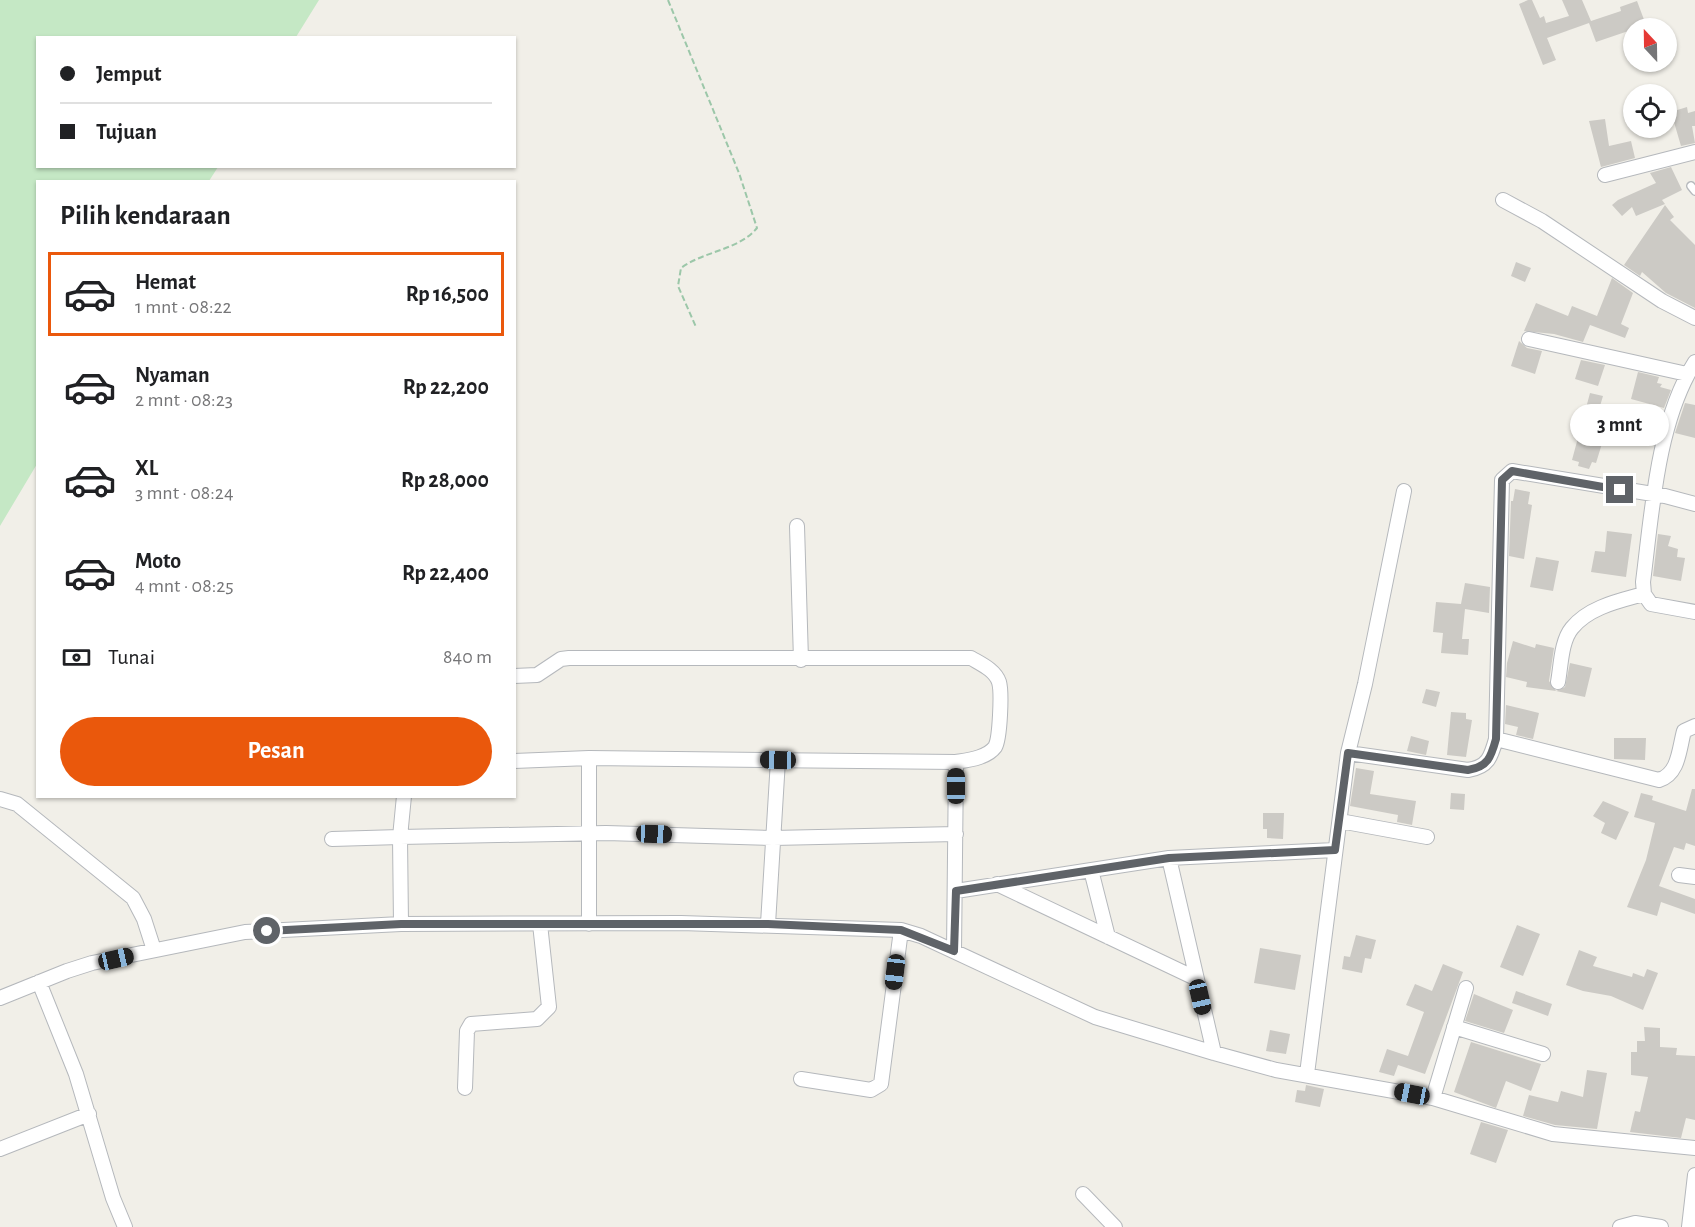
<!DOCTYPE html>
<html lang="id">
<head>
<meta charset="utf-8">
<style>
	:root { --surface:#fff; --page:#f6f6f6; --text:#202124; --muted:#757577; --line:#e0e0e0; --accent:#ea580c }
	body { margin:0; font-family:"Alegreya Sans",sans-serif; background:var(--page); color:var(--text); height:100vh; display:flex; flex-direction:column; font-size:22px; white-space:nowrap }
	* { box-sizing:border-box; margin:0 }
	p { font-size:20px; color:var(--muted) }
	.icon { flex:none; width:33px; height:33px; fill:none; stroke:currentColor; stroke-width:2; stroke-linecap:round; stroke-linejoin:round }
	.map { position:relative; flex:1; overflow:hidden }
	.panel { position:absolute; left:36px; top:180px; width:480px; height:618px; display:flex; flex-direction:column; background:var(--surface); border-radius:0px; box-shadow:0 2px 4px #0004 }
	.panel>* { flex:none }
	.top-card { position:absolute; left:36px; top:36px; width:480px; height:132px; border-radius:0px; box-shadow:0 2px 4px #0004; display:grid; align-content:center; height:132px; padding:0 24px; background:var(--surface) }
	.needle { width:39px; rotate:338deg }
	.controls { position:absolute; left:1623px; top:18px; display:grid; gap:12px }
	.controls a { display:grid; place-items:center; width:54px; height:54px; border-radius:50%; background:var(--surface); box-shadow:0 2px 4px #0004; font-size:30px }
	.end { position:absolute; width:27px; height:27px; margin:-14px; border:8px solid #5f6368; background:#fff; box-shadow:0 0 0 3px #fff }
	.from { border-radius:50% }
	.bubble { position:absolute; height:42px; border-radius:21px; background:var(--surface); box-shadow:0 2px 4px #0004; font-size:20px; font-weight:700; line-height:42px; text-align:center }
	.car { position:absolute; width:18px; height:36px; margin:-18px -9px; border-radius:8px; box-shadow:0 0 4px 2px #0007; background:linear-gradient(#222 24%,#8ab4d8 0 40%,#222 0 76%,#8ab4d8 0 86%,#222 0) }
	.top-card b { display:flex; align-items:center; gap:21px; height:57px; font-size:22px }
	.top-card b+b { border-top:2px solid var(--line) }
	.top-card i { width:15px; height:15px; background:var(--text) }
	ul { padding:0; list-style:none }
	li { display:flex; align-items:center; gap:18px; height:84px; margin:0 12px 9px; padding:0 12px; border:3px solid transparent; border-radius:0px }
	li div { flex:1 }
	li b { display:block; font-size:22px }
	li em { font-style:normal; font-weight:700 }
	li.current { border-color:var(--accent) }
	li>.icon { width:54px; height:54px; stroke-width:1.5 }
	h2 { padding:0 24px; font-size:27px; line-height:72px }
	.pay { display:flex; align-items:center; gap:15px; height:66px; padding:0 24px; font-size:22px }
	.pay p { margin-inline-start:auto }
	.button { display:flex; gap:12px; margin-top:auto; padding:12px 24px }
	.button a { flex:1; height:69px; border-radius:36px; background:var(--accent); color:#fff; font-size:24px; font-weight:700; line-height:69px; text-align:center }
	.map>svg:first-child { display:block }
	.green { fill:#c5e8c5 }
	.building { fill:#cccac5 }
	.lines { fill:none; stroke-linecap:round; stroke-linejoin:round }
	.lane-casing { stroke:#b5b8bc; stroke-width:10 }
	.street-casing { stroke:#b5b8bc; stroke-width:16 }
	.path { stroke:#9cc7a9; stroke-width:2; stroke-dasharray:6 3; stroke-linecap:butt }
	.lane { stroke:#fff; stroke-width:7 }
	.street { stroke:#fff; stroke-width:14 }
	.route { stroke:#5f6368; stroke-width:8 }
</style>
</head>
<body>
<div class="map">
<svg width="1695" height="1227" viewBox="0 0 1695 1227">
	<rect width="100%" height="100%" fill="#f1efe8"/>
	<!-- green -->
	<path class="green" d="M0,0h319l-23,37 -258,1v128l180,1 -9,14 -171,1 -1,282 -37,62z"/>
	<!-- building -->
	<path class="building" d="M1528,0h4l8,18 4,-2 2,7 23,-7 -7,-16h20l9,21 30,-10 -1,-4 17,-6 9,24 -50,17 -7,-19 -42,15 9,22 -13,5 -24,-61z
		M1687,107l1,6 7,-2v15h-3l3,17 -14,3 -10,-34z
		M1605,119l4,27 22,-5 4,17 -34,9 -12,-46z
		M1671,167l11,23 -20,10 3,4 -29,12 -4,-9 -10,9 -10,-11 6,-5 38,-17 -6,-10z
		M1665,205l9,12 -4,3 25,25v63l-29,-15 -24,-21 -2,4 -16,-11z
		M1516,262l15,6 -6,14 -14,-6z
		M1612,278l21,15 -12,31 8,4 -4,10 -35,-13 -7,17 -29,-8 -30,-3 12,-28 32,13 4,-10 25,10z
		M1519,341l8,7 15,3 -7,23 -24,-8z
		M1581,360l24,5 -7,21 -23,-7z
		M1638,372l21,5 -2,6 5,1 -2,3 11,3 -7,18 -33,-9z
		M1590,393l13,3 -11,37 12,4 -8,26 -4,-1 -3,7 -11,-3 1,-4 -7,-2z
		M1685,403l10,2v33l-20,-5z
		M1515,489l15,3 -2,12 4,1 -8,54 -15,-3 2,-55h2z
		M1607,531l25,3 -6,43 -35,-5 4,-21 10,1z
		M1658,534l13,2 -3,10 10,3 -1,8 8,1 -4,23 -28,-5z
		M1536,557l23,4 -6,30 -23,-4z
		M1465,583l25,4 -1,26 -24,-4 -3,30h7l-1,16 -27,-2 2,-20 -10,-1 3,-30 25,2z
		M1513,641l22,7 1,-4 18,4 -5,33 7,10 -30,-4 1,-5 -21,-5 1,-14z
		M1570,663l22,5 -7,29 -29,-6 9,-4z
		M1426,689l14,3 -4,15 -14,-4z
		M1506,705l33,8 -6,26 -17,-4 2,-8 -13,-3z
		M1451,712l15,1v6l6,1 -6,37 -19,-2z
		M1411,736l18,5 -3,14 -19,-4z
		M1614,738h32l-1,22 -31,-1z
		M1356,768l18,3 -4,23 46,7 -4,24 -15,-3 1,-7 -48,-9z
		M1692,789h3v57l-9,-3 -2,7 -10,-3 -15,39 36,13v15l-34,-12 -4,14 -30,-9 19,-47 9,-37 -21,-6 7,-24 12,3 -1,4 34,11z
		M1451,793l14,1 -1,16 -14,-1z
		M1603,801l26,11 -13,28 -15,-7 4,-10 -12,-7z
		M1263,813h21l-1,26 -16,-1v-9h-4z
		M1517,925l23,9 -17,42 -23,-9z
		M1356,935l20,5 -5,19 -6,-1 -3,15 -20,-4 2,-13 6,1z
		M1260,948l41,7 -6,35 -41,-7z
		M1579,950l18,7 -4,9 39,11 1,-4 11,4 3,-8 11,4 -15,37 -32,-14 -28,-5 -17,-6z
		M1443,964l20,8 -38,102 -27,-9 -4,11 -15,-4 8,-23 21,7 16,-44 -18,-7 9,-21 17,7z
		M1516,991l36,13 -4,12 -36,-13z
		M1474,994l39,16 -9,23 -39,-12z
		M1644,1027l16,1v19l17,1 -1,7 19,1v64l-9,-2 -5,20 -51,-6 5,-21 5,1 8,-35 -17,-2v-23h6v-11h8z
		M1270,1030l20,4 -4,20 -20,-3z
		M1471,1042l70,22 -10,27 -25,-10 -10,27 -42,-16z
		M1587,1070l20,3 -10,56 -42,-4 -32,-9 6,-21 29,7 3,-11 22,6z
		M1306,1085l18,4 -4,18 -25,-5 2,-12 8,1z
		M1481,1122l27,8 -12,33 -26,-9z"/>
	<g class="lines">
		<defs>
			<path id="lane" d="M1691,186l4,5"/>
			<path id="street" d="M1605,175l90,-23
				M1503,200l39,21 120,80 33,17
				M1529,339l158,35
				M1695,362c-38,60 -43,150 -52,220l1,12 7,10 44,8
				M797,526l4,134
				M514,676l23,-1 24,-16 8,-1h402c10,6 24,12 28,24 3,10 1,57 -4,65 -8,11 -27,13 -39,15l-2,189
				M1558,682c3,-16 3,-41 14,-54 17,-21 47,-27 72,-34
				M1496,739l163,41c20,-6 20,-31 25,-49l11,-5
				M1348,753l120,17c20,-3 23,-13 28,-31l6,-259 10,-9 153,25 30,8
				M589,758v166
				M514,761l75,-3 367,4
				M0,799l17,5 116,94 11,21 10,31
				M1340,821l87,16
				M332,839l68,-2 4,-41
				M1169,858l45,195
				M1091,870l17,67
				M1679,875l16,2
				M997,884l198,94
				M956,891l213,-33 166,-8
				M401,924l-1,-87 206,-4 167,5 183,-4
				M768,924l10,-164
				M39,982l37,92 37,124 12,29
				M0,998l67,-27 25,-8 153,-31 156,-8 280,-1 220,7 20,6 174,81 119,36 62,17 157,28 120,36 142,14
				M1454,1027l89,27
				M1307,1074l41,-321 17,-69 39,-193
				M801,1079l70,11 10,-6 20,-154
				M465,1088l2,-57 4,-7 66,-5 12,-12 -9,-83
				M1433,1098l33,-110
				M0,1149l89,-35
				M1083,1194l32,33
				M1620,1227l15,-4 26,4
				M1689,1227l6,-52"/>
		</defs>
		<!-- lane casing -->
		<use href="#lane" class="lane-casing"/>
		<!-- street casing -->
		<use href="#street" class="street-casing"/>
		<!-- path -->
		<path class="path" d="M668,0l71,173 18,55c-18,22 -53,23 -76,40l-3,18 18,41"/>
		<!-- lane -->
		<use href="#lane" class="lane"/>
		<!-- street -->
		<use href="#street" class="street"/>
	</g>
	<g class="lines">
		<!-- route -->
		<path class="route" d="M267,931l134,-7h367l133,6 53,21 2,-60 213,-33 166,-8 13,-97 120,17c20,-3 23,-13 28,-31l6,-259 10,-9 108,19"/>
	</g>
</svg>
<div class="controls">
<a><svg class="needle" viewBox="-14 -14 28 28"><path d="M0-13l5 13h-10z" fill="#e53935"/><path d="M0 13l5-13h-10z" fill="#757577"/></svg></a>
<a><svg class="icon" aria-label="locate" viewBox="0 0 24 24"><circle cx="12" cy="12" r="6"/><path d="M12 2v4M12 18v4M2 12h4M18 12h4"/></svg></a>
</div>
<i class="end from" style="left:267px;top:931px"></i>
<i class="end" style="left:1620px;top:490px"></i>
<div class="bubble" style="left:1570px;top:404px;width:99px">3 mnt</div>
<i class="car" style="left:778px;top:760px;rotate:271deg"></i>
<i class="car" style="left:956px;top:786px;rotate:0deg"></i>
<i class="car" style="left:654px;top:834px;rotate:92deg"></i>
<i class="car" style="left:116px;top:959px;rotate:77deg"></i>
<i class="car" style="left:895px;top:972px;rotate:187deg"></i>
<i class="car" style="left:1200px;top:997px;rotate:167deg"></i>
<i class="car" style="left:1412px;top:1094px;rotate:281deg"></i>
<div class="top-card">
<b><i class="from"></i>Jemput</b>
<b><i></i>Tujuan</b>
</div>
<section class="panel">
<h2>Pilih kendaraan</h2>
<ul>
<li class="current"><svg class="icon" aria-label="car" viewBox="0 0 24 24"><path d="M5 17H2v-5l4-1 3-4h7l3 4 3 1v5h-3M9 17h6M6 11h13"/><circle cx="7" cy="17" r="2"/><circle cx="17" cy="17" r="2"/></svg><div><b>Hemat</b><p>1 mnt · 08:22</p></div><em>Rp 16,500</em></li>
<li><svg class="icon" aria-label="car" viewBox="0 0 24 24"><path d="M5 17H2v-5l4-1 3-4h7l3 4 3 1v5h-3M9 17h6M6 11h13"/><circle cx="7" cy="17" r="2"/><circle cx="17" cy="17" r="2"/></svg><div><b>Nyaman</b><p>2 mnt · 08:23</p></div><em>Rp 22,200</em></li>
<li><svg class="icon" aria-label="car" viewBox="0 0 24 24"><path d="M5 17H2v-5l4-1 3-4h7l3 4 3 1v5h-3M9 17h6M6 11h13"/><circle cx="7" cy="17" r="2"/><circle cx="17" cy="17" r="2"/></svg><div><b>XL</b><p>3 mnt · 08:24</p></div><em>Rp 28,000</em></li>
<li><svg class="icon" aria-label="car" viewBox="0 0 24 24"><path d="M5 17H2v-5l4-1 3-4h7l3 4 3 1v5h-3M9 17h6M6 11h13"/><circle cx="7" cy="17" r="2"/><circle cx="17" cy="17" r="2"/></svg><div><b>Moto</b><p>4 mnt · 08:25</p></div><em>Rp 22,400</em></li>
</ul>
<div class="pay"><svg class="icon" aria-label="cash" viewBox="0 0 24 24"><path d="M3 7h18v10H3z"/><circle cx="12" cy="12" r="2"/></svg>Tunai<p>840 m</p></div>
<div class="button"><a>Pesan</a></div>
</section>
</div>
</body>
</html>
